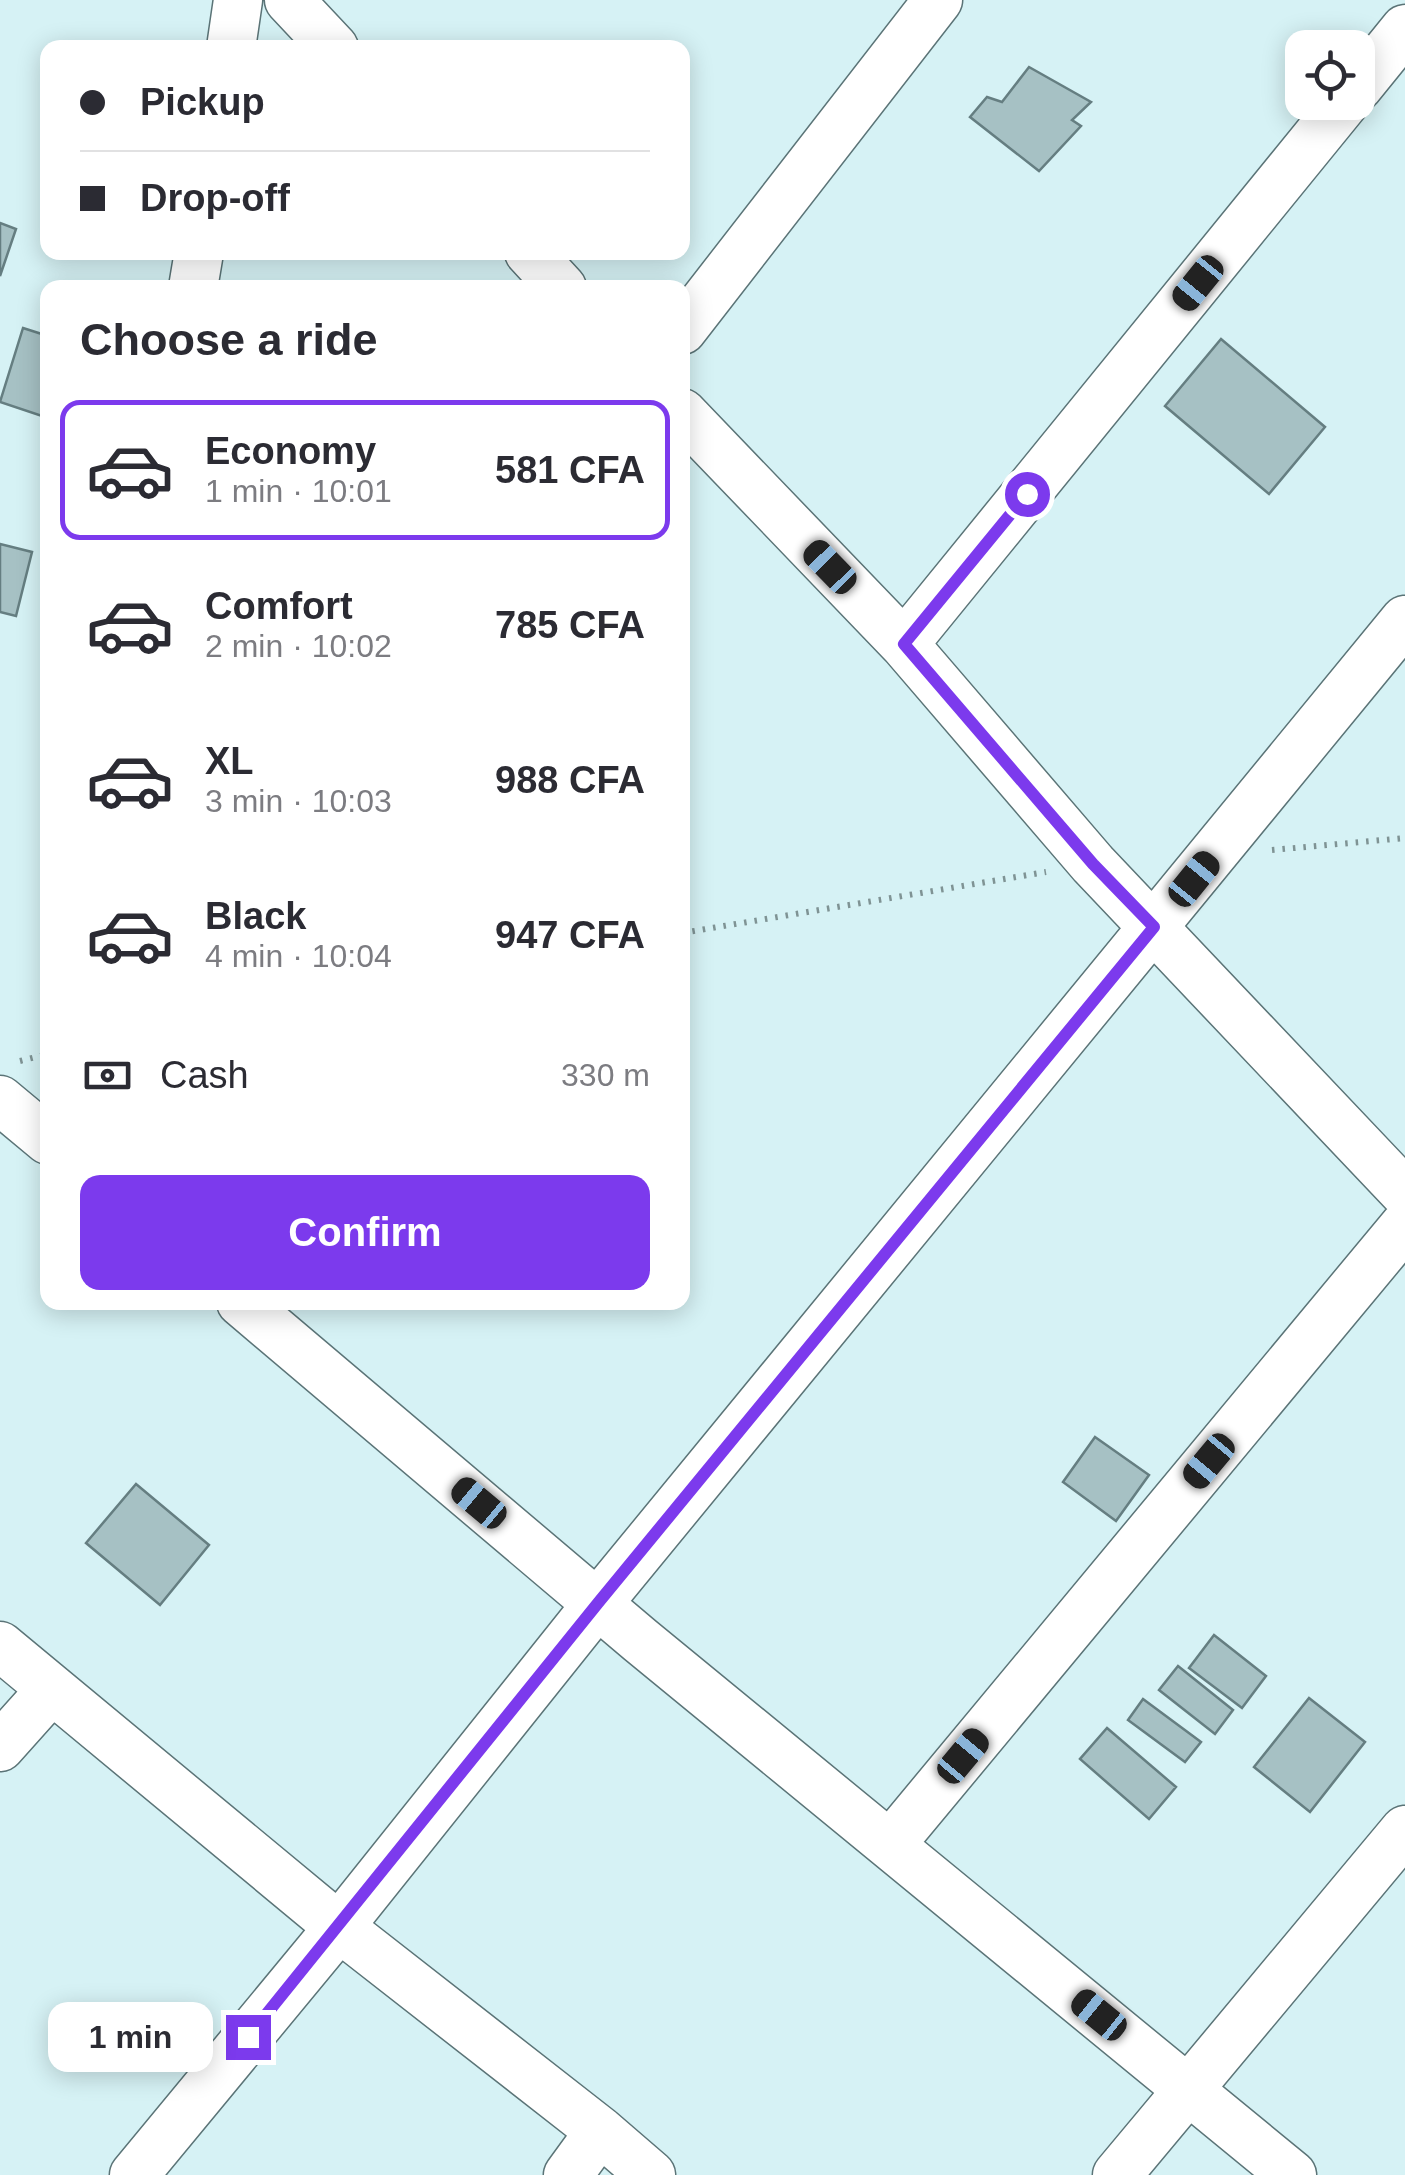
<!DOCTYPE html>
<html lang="en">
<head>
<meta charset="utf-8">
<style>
	:root { --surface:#fff; --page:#f7f7f7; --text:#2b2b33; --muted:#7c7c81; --line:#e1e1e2; --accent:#7c3aed }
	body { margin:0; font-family:Helvetica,sans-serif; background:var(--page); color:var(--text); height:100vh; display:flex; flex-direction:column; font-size:38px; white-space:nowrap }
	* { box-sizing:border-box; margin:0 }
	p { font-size:32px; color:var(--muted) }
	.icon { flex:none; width:55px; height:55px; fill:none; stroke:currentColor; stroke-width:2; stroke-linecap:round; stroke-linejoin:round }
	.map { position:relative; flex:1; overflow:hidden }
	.panel { position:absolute; left:40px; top:280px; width:650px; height:1030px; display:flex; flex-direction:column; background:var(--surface); border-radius:20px; box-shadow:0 5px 25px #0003 }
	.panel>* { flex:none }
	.guide { position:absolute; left:40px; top:40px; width:650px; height:220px; border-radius:20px; box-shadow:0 5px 25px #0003; display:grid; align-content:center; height:220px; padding:0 40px; background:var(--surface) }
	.fabs { position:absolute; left:1285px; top:30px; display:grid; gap:20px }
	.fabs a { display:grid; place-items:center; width:90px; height:90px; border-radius:20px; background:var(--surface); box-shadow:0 5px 25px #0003; font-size:50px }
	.end { position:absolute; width:45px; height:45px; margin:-22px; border:12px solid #7c3aed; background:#fff; box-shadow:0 0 0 5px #fff }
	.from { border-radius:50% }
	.bubble { position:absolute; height:70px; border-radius:20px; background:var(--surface); box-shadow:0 5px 25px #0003; font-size:32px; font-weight:800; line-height:70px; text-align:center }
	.car { position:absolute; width:30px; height:60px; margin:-30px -15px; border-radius:12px; box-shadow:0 0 8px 2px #0007; background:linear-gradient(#222 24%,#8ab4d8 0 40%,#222 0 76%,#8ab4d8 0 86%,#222 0) }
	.guide b { display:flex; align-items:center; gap:35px; height:95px; font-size:38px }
	.guide b+b { border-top:2px solid var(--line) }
	.guide i { width:25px; height:25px; background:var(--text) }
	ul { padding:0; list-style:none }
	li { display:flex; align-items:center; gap:30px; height:140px; margin:0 20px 15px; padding:0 20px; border:5px solid transparent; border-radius:20px }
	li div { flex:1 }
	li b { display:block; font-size:38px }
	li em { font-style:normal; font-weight:800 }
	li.active { border-color:var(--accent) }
	li>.icon { width:90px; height:90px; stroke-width:1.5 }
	h2 { padding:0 40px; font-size:45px; line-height:120px }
	.pay { display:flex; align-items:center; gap:25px; height:110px; padding:0 40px; font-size:38px }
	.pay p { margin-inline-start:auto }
	.cta { display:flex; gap:20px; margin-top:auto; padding:20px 40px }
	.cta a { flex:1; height:115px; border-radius:20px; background:var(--accent); color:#fff; font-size:40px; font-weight:800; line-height:115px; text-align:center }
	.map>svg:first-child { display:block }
	.building { fill:#a6c1c4; stroke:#657e81; stroke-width:2.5 }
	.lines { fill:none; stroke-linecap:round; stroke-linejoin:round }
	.minor-casing { stroke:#5b7477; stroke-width:51 }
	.path { stroke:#7f9394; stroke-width:6; stroke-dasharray:2.5 8; stroke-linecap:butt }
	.minor { stroke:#fff; stroke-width:48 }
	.route { stroke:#7c3aed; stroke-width:12 }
</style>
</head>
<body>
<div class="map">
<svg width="1405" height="2175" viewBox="0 0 1405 2175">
	<rect width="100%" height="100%" fill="#d6f2f5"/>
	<!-- building -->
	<path class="building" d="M1029,67l62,35 -19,18 9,6 -42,45 -69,-54 17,-20 15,5z
		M0,223l16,6 -16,47z
		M23,328l25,8v82l-48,-16z
		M1221,339l104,88 -56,67 -104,-88z
		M0,544l32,8 -16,64 -16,-4z
		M1095,1437l54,38 -33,46 -53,-39z
		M136,1484l73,61 -49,60 -74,-62z
		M1214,1635l52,41 -24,32 -53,-40z
		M1178,1666l55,44 -18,24 -56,-44z
		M1309,1698l56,44 -55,70 -56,-45z
		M1143,1699l58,43 -16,20 -57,-42z
		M1107,1728l69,59 -27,32 -69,-60z"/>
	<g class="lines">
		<defs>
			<path id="minor" d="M289,0l45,48
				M231,48l7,-48
				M1358,87l47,-58
				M529,252l33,36
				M193,288l6,-36
				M682,330l256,-330
				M682,413l222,231 189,220 312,329
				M904,644l441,-542
				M0,1100l48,40
				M241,1302l399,338 652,535
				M0,1646l339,281 261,204 51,44
				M0,1747l51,-57
				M890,1845l515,-620
				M134,2175l205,-248 259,-324 807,-983
				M568,2175l32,-44
				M1117,2175l288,-345"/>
		</defs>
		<!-- minor casing -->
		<use href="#minor" class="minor-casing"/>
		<!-- path -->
		<path class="path" d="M1272,850l133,-12
			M682,933l364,-61
			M20,1061l28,-7"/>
		<!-- minor -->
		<use href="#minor" class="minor"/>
	</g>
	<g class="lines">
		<!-- route -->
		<path class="route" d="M248,2037l350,-434 556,-676 -61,-63 -189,-220 123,-150"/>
	</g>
</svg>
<div class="fabs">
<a><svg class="icon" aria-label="locate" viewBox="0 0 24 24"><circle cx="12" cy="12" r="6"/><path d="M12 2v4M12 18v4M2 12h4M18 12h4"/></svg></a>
</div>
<i class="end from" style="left:1027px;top:494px"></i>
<i class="end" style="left:248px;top:2037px"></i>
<div class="bubble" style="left:48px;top:2002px;width:165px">1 min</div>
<i class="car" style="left:1198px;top:283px;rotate:219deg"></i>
<i class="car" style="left:830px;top:567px;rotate:316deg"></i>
<i class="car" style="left:1194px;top:879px;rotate:39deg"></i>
<i class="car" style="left:1209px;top:1461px;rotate:220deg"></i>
<i class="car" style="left:479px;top:1503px;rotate:310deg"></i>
<i class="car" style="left:963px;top:1756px;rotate:40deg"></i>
<i class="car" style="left:1099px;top:2015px;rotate:309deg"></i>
<div class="guide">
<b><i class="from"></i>Pickup</b>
<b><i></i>Drop-off</b>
</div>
<section class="panel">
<h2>Choose a ride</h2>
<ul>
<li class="active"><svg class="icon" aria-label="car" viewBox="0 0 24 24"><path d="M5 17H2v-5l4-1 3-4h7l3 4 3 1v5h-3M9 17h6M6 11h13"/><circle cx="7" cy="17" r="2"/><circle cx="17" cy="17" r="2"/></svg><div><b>Economy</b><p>1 min · 10:01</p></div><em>581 CFA</em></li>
<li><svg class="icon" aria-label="car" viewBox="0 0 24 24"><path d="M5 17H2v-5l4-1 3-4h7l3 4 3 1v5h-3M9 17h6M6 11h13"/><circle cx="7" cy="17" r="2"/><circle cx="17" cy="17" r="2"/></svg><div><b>Comfort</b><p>2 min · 10:02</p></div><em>785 CFA</em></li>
<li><svg class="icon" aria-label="car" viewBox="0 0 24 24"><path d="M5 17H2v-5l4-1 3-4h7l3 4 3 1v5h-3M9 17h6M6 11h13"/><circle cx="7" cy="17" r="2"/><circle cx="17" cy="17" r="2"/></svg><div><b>XL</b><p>3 min · 10:03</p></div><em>988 CFA</em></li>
<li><svg class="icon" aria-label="car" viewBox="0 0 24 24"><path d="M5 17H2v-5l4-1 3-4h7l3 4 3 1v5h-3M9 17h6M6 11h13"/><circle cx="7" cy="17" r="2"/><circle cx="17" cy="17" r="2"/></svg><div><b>Black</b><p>4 min · 10:04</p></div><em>947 CFA</em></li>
</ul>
<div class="pay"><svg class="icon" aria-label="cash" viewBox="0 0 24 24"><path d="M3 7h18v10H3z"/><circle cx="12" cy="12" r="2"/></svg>Cash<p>330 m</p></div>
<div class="cta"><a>Confirm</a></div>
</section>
</div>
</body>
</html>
